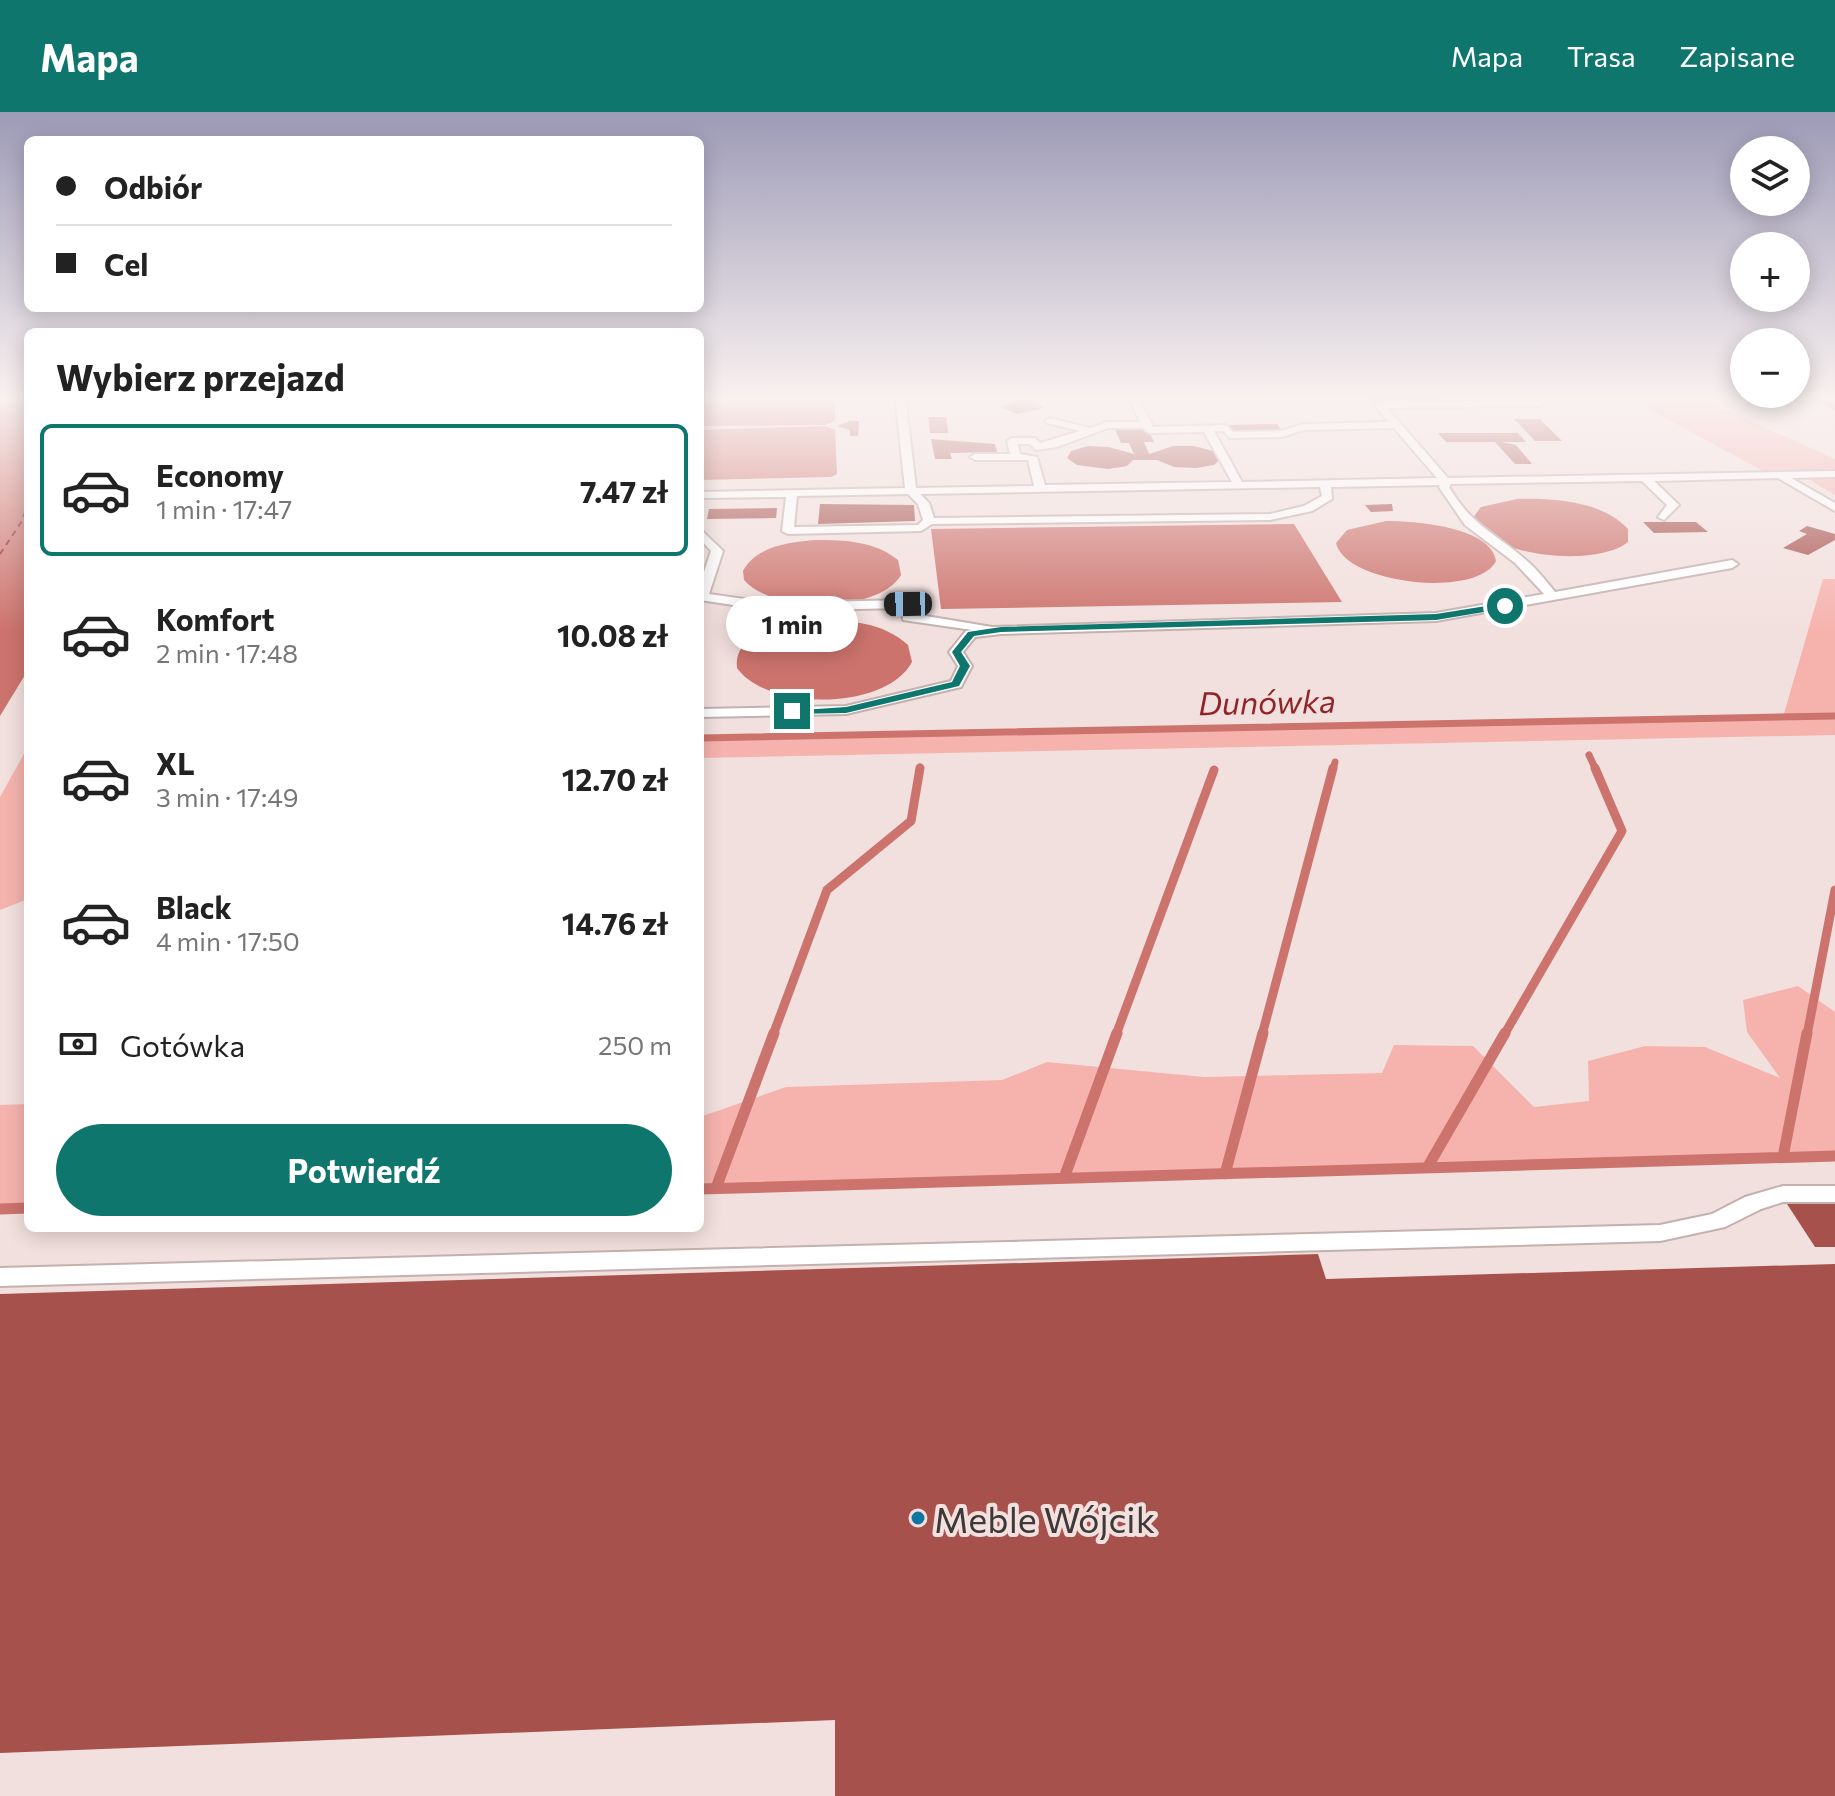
<!DOCTYPE html>
<html lang="pl">
<head>
<meta charset="utf-8">
<style>
	:root { --surface:#fff; --page:#f6f6f6; --text:#222; --muted:#767676; --line:#e0e0e0; --accent:#0f766e }
	body { margin:0; font-family:Commissioner,sans-serif; background:var(--page); color:var(--text); height:100vh; display:flex; flex-direction:column; font-size:30px; white-space:nowrap }
	* { box-sizing:border-box; margin:0 }
	p { font-size:26px; color:var(--muted) }
	.icon { flex:none; width:44px; height:44px; fill:none; stroke:currentColor; stroke-width:2; stroke-linecap:round; stroke-linejoin:round }
	.map { position:relative; flex:1; overflow:hidden }
	.side { position:absolute; left:24px; top:216px; width:680px; height:904px; display:flex; flex-direction:column; background:var(--surface); border-radius:12px; box-shadow:0 4px 20px #0003 }
	.side>* { flex:none }
	.hud { position:absolute; left:24px; top:24px; width:680px; height:176px; border-radius:12px; box-shadow:0 4px 20px #0003; display:grid; align-content:center; height:176px; padding:0 32px; background:var(--surface) }
	.fabs { position:absolute; left:1730px; top:24px; display:grid; gap:16px }
	.fabs a { display:grid; place-items:center; width:80px; height:80px; border-radius:50%; background:var(--surface); box-shadow:0 4px 20px #0003; font-size:40px }
	.end { position:absolute; width:36px; height:36px; margin:-18px; border:10px solid #0f766e; background:#fff; box-shadow:0 0 0 4px #fff }
	.from { border-radius:50% }
	.bubble { position:absolute; height:56px; border-radius:28px; background:var(--surface); box-shadow:0 4px 20px #0003; font-size:26px; font-weight:700; line-height:56px; text-align:center }
	.car { position:absolute; width:24px; height:48px; margin:-24px -12px; border-radius:10px; box-shadow:0 0 6px 2px #0007; background:linear-gradient(#222 24%,#8ab4d8 0 40%,#222 0 76%,#8ab4d8 0 86%,#222 0) }
	.hud b { display:flex; align-items:center; gap:28px; height:76px; font-size:30px }
	.hud b+b { border-top:2px solid var(--line) }
	.hud i { width:20px; height:20px; background:var(--text) }
	ul { padding:0; list-style:none }
	li { display:flex; align-items:center; gap:24px; height:132px; margin:0 16px 12px; padding:0 16px; border:4px solid transparent; border-radius:12px }
	li div { flex:1 }
	li b { display:block; font-size:30px }
	li em { font-style:normal; font-weight:700 }
	li.active { border-color:var(--accent) }
	li>.icon { width:72px; height:72px; stroke-width:1.5 }
	h2 { padding:0 32px; font-size:36px; line-height:96px }
	.pay { display:flex; align-items:center; gap:20px; height:88px; padding:0 32px; font-size:30px }
	.pay p { margin-inline-start:auto }
	.button { display:flex; gap:16px; margin-top:auto; padding:16px 32px }
	.button a { flex:1; height:92px; border-radius:48px; background:var(--accent); color:#fff; font-size:32px; font-weight:700; line-height:92px; text-align:center }
	header { display:flex; align-items:center; gap:48px; box-sizing:border-box; height:112px; padding:0 40px; background:var(--accent); color:#fff }
	header strong { font-size:38px }
	nav { display:flex; gap:44px; margin-inline-start:auto; font-size:28px }
	.map>svg:first-child { display:block }
	.green { fill:#f6b3ae }
	.water { fill:#cd736d }
	.lines { fill:none; stroke-linecap:round; stroke-linejoin:round }
	.stream-far3 { stroke:#cd736d; stroke-width:5 }
	.stream-far2 { stroke:#cd736d; stroke-width:7 }
	.stream-far1 { stroke:#cd736d; stroke-width:9 }
	.stream { stroke:#cd736d; stroke-width:11 }
	.ferry { stroke:#912427; stroke-width:2; stroke-dasharray:6 5; stroke-linecap:butt }
	.building { fill:#a7514d }
	.lane-casing { stroke:#c2b1af; stroke-width:4 }
	.secondary-casing { stroke:#c2b1af; stroke-width:4 }
	.lane { fill:#fff; fill-rule:evenodd }
	.secondary { fill:#fff; fill-rule:evenodd }
	.route { fill:#0f766e }
	.poi-dot { fill:#0f76a2; stroke:#f2e0de; stroke-width:3 }
	.labels { text-anchor:middle; dominant-baseline:central; stroke-width:8; stroke-linejoin:round; paint-order:stroke }
	.water-label { font-size:32px; font-style:italic; fill:#912427; stroke:#f2e0de }
	.near-poi-label { font-size:36px; fill:#3f3838; stroke:#f2e0de; text-anchor:start }
</style>
</head>
<body>
<header>
<strong>Mapa</strong>
<nav><a>Mapa</a><a>Trasa</a><a>Zapisane</a></nav>
</header>
<div class="map">
<svg width="1835" height="1684" viewBox="0 0 1835 1684">
	<rect width="100%" height="100%" fill="#f2e0de"/>
	<!-- green -->
	<path class="green" d="M1623,283h69l143,64v36l-30,-18 -29,1z
		M1823,467h12v156l-1135,23v-20l1083,-21z
		M28,627v160l-28,11v-113l25,-45z
		M1798,874l37,26v144l-1135,33v-72l86,-30 216,-7 45,-18 157,15 178,-4 12,-28 79,1 61,61 55,-6 -1,-40 57,-15 60,1 75,31 -33,-46 -4,-32z
		M28,992v104l-28,1v-104z"/>
	<!-- water -->
	<path class="water" d="M0,283h28v275l-28,46z
		M704,283h131v26l-10,4 -118,1 -7,-2z
		M825,314l10,4 2,44 -6,3 -131,3v-50z
		M1517,387c37,-1 85,2 111,30v13c-27,22 -104,16 -132,-2 -9,-5 -16,-14 -24,-21l9,-12z
		M1386,409c27,0 105,5 110,40 -19,38 -151,23 -160,-18l11,-13z
		M1294,412l48,78 -401,7 -10,-80z
		M816,428c28,0 59,1 82,20l3,15c-23,39 -129,38 -157,5l-1,-9c13,-25 47,-29 73,-31z
		M817,508c32,0 66,2 91,25l4,17c-26,49 -145,49 -175,6 -4,-38 52,-45 80,-48z"/>
	<g class="lines">
		<!-- stream-far3 -->
		<path class="stream-far3" d="M1813,283l22,13"/>
		<!-- stream-far2 -->
		<path class="stream-far2" d="M700,626l1135,-22
			M1589,643l7,15
			M919,658l1,-3
			M1333,658l2,-8"/>
		<!-- stream-far1 -->
		<path class="stream-far1" d="M773,923l54,-145 84,-69 9,-53
			M1116,923l98,-265
			M1262,923l71,-267
			M1504,923l118,-204 -27,-63
			M1807,923l28,-145"/>
		<!-- stream -->
		<path class="stream" d="M1783,1045l24,-124
			M1427,1056l78,-135
			M1225,1062l38,-141
			M1064,1066l53,-145
			M716,1076l58,-155
			M700,1077l1135,-33
			M0,1097l28,-1"/>
		<!-- ferry -->
		<path class="ferry" d="M0,442l22,-33 6,-18"/>
	</g>
	<!-- building -->
	<path class="building" d="M1365,283h73l5,6 -72,1z
		M1016,288l20,2 8,6 -27,6 -18,-7z
		M928,305h18l2,16h-18z
		M1514,307h26l22,22h-27z
		M850,309h9l-1,15h-8v-6l-13,-4z
		M1277,312l6,9h-51l-5,-8z
		M1146,314l8,16h-10l5,12 24,-8h21l19,5 8,7 -7,7 -18,3 -22,-1 -17,-7h-24l-6,6 -19,3 -31,-4 -10,-7 4,-7 17,-5 21,1 25,7 -5,-11h-8l-7,-16z
		M1438,321h80l8,9h-25l15,3 16,19h-17l-20,-22h-49z
		M931,327l64,5 2,8 -47,1 2,6h-17z
		M820,392l94,1 1,16 -97,3z
		M1392,392l1,7 -22,1 -6,-7z
		M777,396l-1,10 -69,1 2,-10z
		M1643,410h53l12,10 -54,1z
		M1807,414l28,8v6l-27,15 -25,-7 24,-14 -8,-3z
		M1787,1092h48v43h-20z
		M1318,1142l8,25 509,-15v532h-1000v-76l-835,33v-459z"/>
	<g class="lines">
		<defs>
			<path id="lane" d="M895,283h10l11,93 118,-2 -6,-26h-53l-5,-3 5,-3h35l-3,-13 5,-3h23l5,5 40,-12 -33,-8 -2,-2 5,-3 40,10 17,-6h33l-11,-24 5,-3 5,3 14,29 73,-2 7,7 48,-1 22,-7 86,-2 -15,-17 5,-3 159,-1 5,3 -2,2 -154,2 61,70 387,-7v6l-44,1 44,25v8l-57,-33 -124,3 25,24 -15,15 -6,-3 9,-12 -25,-24 -191,3 -2,3c23,39 45,45 77,73 11,9 20,21 29,32l177,-32 6,4 -6,4 -296,53 -435,13 -26,3 -12,15 9,14 -11,21 -115,27 -146,3v-8l146,-3 105,-25 7,-15 -9,-14 17,-21 6,-1 -69,-10 -1,-12 -130,3 -72,-11v-16l11,-33 -11,-12v-10l23,22 -14,43 63,9 136,-3 6,4v10l78,13 444,-14 108,-19 -29,-31 -50,-38 -26,-38 1,-2 -109,2 1,12 -20,12 -42,9 -338,4 -11,7 -133,3 -6,-3 4,-34 -86,1v-6l205,-4zM1108,316h35l6,5 55,-1 28,50 -187,3 -8,-28 -17,-3 -2,-10h12l6,6 21,-3zM1394,316l43,50 -195,4 -28,-51h9l7,7 52,-1 22,-7zM1320,375l2,9 -18,10 -34,8 -336,4 -5,-15 -9,-9zM908,382l10,10 5,16 -5,5 -124,2 3,-31z
				M1783,1074h52v16h-52l-22,7 -36,18 -65,14 -1660,45v-18l1660,-43 52,-11 33,-17z"/>
			<path id="secondary" d="M1820,283h15v8l-11,-3z"/>
		</defs>
		<!-- lane casing -->
		<use href="#lane" class="lane-casing"/>
		<!-- secondary casing -->
		<use href="#secondary" class="secondary-casing"/>
		<!-- lane -->
		<use href="#lane" class="lane"/>
		<!-- secondary -->
		<use href="#secondary" class="secondary"/>
	</g>
	<!-- sky -->
	<linearGradient id="sky" x2="0" y2="1"><stop stop-color="#9d9ab7"/><stop offset="0.55" stop-color="#f9f1f0"/><stop offset="1" stop-color="#f9f1f0" stop-opacity="0"/></linearGradient>
	<rect width="1835" height="519" fill="url(#sky)"/>
	<!-- route -->
	<path class="route" d="M1505,491l3,5 -72,12 -435,12 -27,4 -13,16 9,14 -11,20 -113,27 -54,1 -5,-3 59,-4 106,-25 8,-16 -8,-14 16,-20 33,-5 435,-13z"/>
	<!-- markers -->
	<circle class="poi-dot" cx="918" cy="1406" r="8"/>
	<g class="labels">
		<!-- water labels -->
		<g class="water-label">
			<text transform="translate(1267 589) rotate(-1)">Dunówka</text>
		</g>
		<!-- near-poi labels -->
		<g class="near-poi-label">
			<text x="934" y="1406">Meble Wójcik</text>
		</g>
	</g>
</svg>
<div class="fabs">
<a><svg class="icon" aria-label="layers" viewBox="0 0 24 24"><path d="M12 4l9 5-9 5-9-5zM3 14l9 5 9-5"/></svg></a>
<a>+</a>
<a>−</a>
</div>
<i class="end from" style="left:1505px;top:494px"></i>
<i class="end" style="left:792px;top:599px"></i>
<div class="bubble" style="left:726px;top:484px;width:132px">1 min</div>
<i class="car" style="left:908px;top:492px;rotate:269deg"></i>
<div class="hud">
<b><i class="from"></i>Odbiór</b>
<b><i></i>Cel</b>
</div>
<section class="side">
<h2>Wybierz przejazd</h2>
<ul>
<li class="active"><svg class="icon" aria-label="car" viewBox="0 0 24 24"><path d="M5 17H2v-5l4-1 3-4h7l3 4 3 1v5h-3M9 17h6M6 11h13"/><circle cx="7" cy="17" r="2"/><circle cx="17" cy="17" r="2"/></svg><div><b>Economy</b><p>1 min · 17:47</p></div><em>7.47 zł</em></li>
<li><svg class="icon" aria-label="car" viewBox="0 0 24 24"><path d="M5 17H2v-5l4-1 3-4h7l3 4 3 1v5h-3M9 17h6M6 11h13"/><circle cx="7" cy="17" r="2"/><circle cx="17" cy="17" r="2"/></svg><div><b>Komfort</b><p>2 min · 17:48</p></div><em>10.08 zł</em></li>
<li><svg class="icon" aria-label="car" viewBox="0 0 24 24"><path d="M5 17H2v-5l4-1 3-4h7l3 4 3 1v5h-3M9 17h6M6 11h13"/><circle cx="7" cy="17" r="2"/><circle cx="17" cy="17" r="2"/></svg><div><b>XL</b><p>3 min · 17:49</p></div><em>12.70 zł</em></li>
<li><svg class="icon" aria-label="car" viewBox="0 0 24 24"><path d="M5 17H2v-5l4-1 3-4h7l3 4 3 1v5h-3M9 17h6M6 11h13"/><circle cx="7" cy="17" r="2"/><circle cx="17" cy="17" r="2"/></svg><div><b>Black</b><p>4 min · 17:50</p></div><em>14.76 zł</em></li>
</ul>
<div class="pay"><svg class="icon" aria-label="cash" viewBox="0 0 24 24"><path d="M3 7h18v10H3z"/><circle cx="12" cy="12" r="2"/></svg>Gotówka<p>250 m</p></div>
<div class="button"><a>Potwierdź</a></div>
</section>
</div>
</body>
</html>
